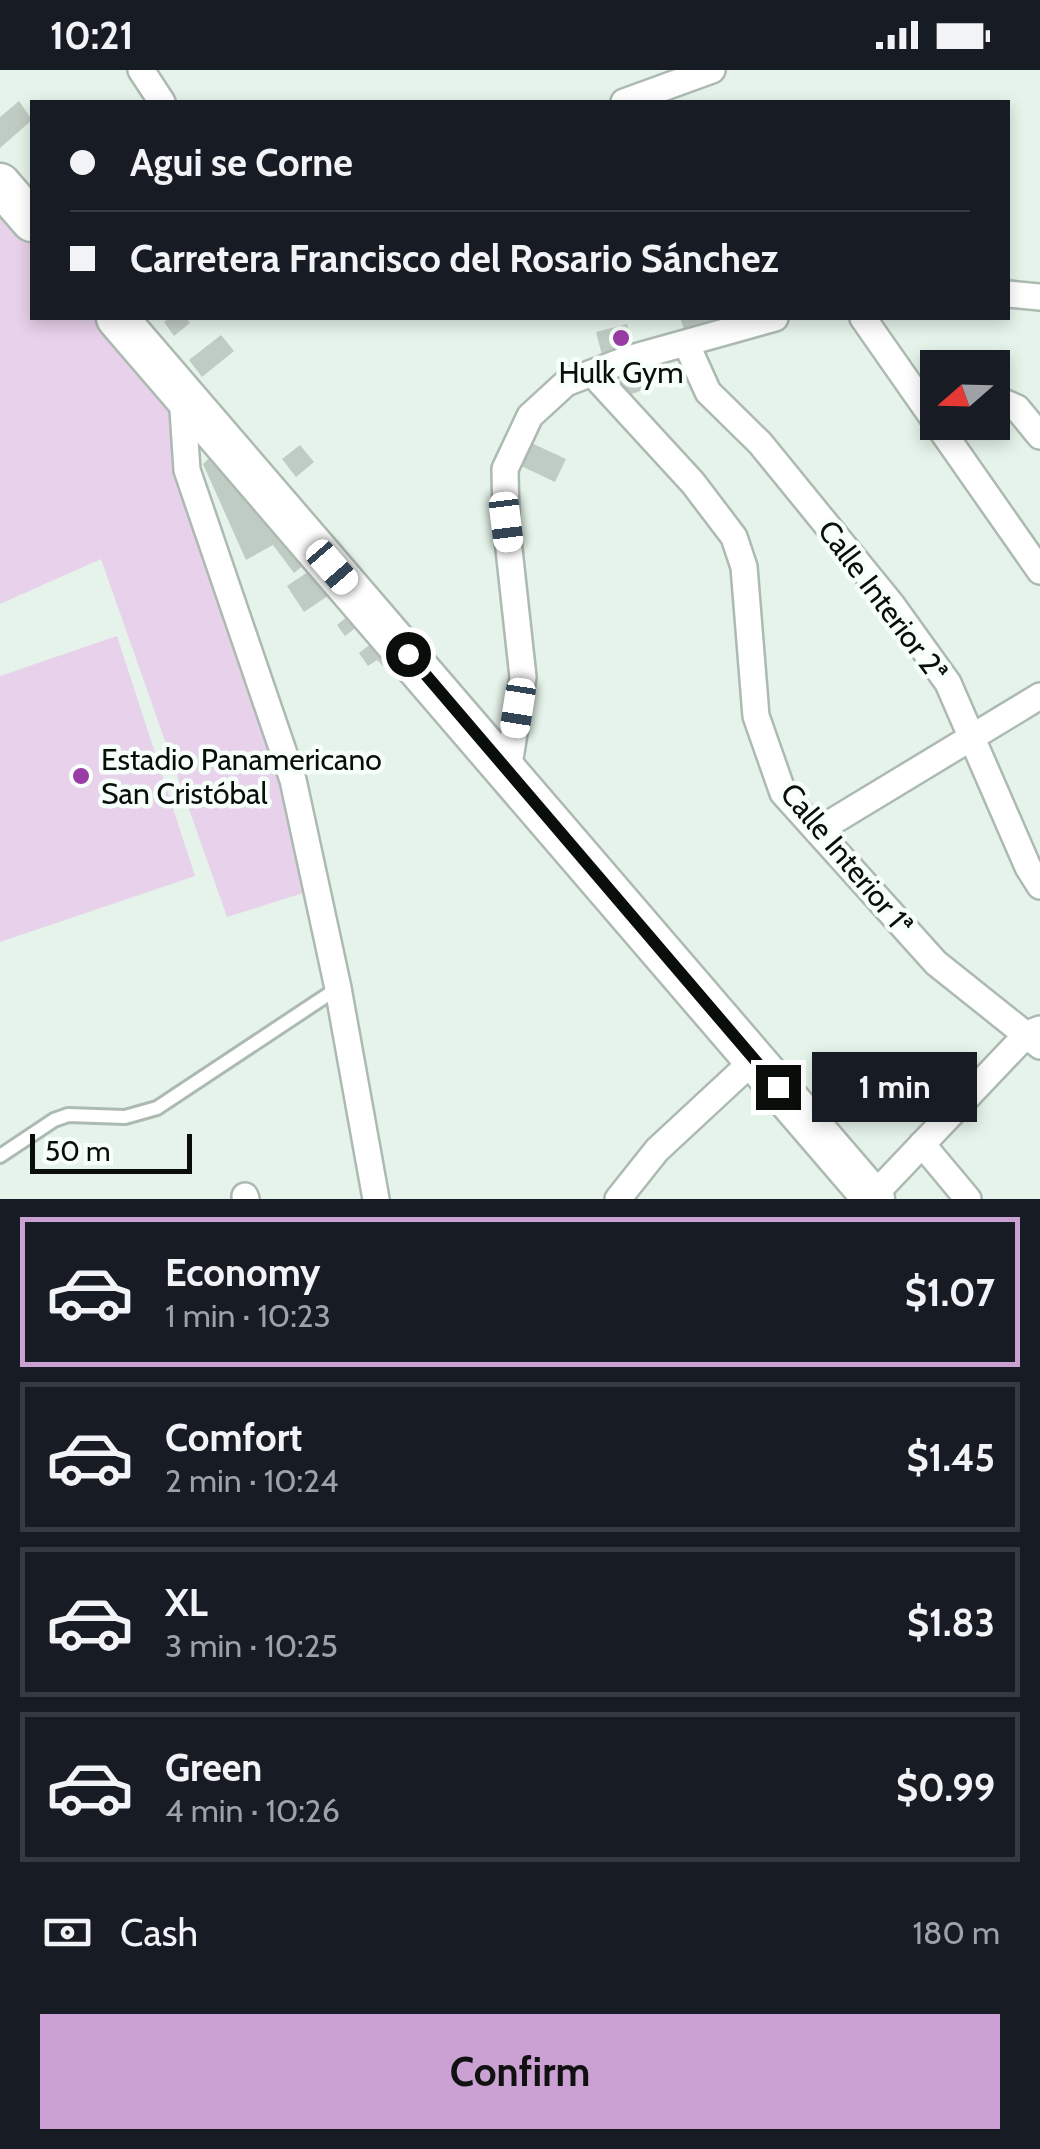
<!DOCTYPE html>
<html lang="en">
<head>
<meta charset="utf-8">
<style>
	:root { --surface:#171b24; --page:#20242c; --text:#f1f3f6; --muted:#9ea1a6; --line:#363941; --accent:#caa1d2 }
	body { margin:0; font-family:Cabin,sans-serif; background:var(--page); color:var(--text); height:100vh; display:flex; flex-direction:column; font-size:38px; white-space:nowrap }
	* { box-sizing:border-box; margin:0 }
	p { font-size:32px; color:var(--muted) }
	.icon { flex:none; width:55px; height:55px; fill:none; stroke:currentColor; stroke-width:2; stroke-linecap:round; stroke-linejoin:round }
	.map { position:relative; height:1129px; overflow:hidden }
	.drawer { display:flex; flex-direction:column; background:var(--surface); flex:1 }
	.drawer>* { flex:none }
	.top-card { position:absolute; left:30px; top:30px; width:980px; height:220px; border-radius:0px; box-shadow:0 5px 15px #0003; display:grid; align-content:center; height:220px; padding:0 40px; background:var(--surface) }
	.needle { width:65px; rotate:250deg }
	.controls { position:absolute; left:920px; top:280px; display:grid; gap:20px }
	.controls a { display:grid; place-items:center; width:90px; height:90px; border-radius:0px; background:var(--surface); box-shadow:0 5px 15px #0003; font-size:50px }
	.scale { position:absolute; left:30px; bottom:25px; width:162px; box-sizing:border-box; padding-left:10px; border:5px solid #090e0b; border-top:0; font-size:28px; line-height:35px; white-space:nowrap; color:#090e0b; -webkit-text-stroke:8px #f6fff9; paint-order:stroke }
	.end { position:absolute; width:45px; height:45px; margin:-22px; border:12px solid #090e0b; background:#fff; box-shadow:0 0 0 5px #fff }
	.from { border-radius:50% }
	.bubble { position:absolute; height:70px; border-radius:0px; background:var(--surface); box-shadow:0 5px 15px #0003; font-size:32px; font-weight:800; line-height:70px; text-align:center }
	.car { position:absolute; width:30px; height:60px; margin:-30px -15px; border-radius:12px; box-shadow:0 0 8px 2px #0007; background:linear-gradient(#fff 24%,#345 0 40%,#fff 0 76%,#345 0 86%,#fff 0) }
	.top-card b { display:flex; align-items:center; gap:35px; height:95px; font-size:38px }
	.top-card b+b { border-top:2px solid var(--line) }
	.top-card i { width:25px; height:25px; background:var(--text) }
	ul { padding:18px 0 0; list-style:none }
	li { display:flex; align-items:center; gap:30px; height:150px; margin:0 20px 15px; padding:0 20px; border:5px solid var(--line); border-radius:0px }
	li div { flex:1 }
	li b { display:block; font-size:38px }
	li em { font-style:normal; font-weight:800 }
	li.current { border-color:var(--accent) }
	li>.icon { width:90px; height:90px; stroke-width:1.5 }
	.pay { display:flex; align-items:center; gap:25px; height:110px; padding:0 40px; font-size:38px }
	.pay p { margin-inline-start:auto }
	.cta { display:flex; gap:20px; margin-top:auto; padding:20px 40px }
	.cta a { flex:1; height:115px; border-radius:0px; background:var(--accent); color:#111; font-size:40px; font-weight:800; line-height:115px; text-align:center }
	.status { display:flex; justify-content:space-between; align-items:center; height:70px; padding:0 50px; background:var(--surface); direction:ltr }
	.status svg { height:28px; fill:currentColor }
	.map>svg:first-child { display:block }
	.green { fill:#e8d1ea }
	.building { fill:#bfccc4 }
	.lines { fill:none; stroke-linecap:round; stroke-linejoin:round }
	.service-casing { stroke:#acbab1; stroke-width:18 }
	.minor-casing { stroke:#acbab1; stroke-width:30 }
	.primary-casing { stroke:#acbab1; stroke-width:45 }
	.service { stroke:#fff; stroke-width:12 }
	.minor { stroke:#fff; stroke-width:25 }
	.primary { stroke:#fff; stroke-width:40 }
	.route { stroke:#090e0b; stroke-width:12 }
	.poi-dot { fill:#9a3ca5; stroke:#f6fff9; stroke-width:4 }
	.labels { text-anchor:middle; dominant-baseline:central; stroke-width:9; stroke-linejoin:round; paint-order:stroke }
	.poi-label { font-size:30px; fill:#090e0b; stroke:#f6fff9 }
	.street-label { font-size:30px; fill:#090e0b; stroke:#f6fff9 }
</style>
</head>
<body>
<div class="status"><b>10:21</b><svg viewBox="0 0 49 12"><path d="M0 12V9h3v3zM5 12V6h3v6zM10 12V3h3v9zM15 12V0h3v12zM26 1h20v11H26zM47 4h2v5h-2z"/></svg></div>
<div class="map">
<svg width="1040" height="1129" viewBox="0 0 1040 1129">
	<rect width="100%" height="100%" fill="#e5f3ea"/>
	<!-- green -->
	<path class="green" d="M0,115l32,36v97h85l64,74 6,78 129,419 -89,28 -126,-358 -101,45z
		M117,566l78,240 -195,66v-266z"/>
	<!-- building -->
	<path class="building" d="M19,31l13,19 -32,28v-31z
		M170,248h16l4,5 -16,13 -10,-14z
		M680,248h41l3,7 -37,13z
		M627,254l6,23 -31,8 -6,-23z
		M221,265l13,16 -32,26 -13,-17z
		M637,305l6,15 -20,7 -6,-15z
		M527,371l39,18 -11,23 -38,-18z
		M300,375l14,17 -18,15 -14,-18z
		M217,380l94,109 -17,14 -21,-28 -27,15 -43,-96z
		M318,495l17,26 -31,21 -17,-26z
		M349,545l9,11 -13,10 -8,-11z
		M376,570l15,19 -8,7 -6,-6 -9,6 -9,-13z"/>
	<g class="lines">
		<defs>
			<path id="service" d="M0,1086l54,-36 14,-5 57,2 32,-9 181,-120"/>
			<path id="minor" d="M141,0l21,32
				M624,32l88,-32
				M1008,224l32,3
				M863,248l177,253
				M686,273l22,49 52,51 132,162 56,78 80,184 12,19
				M592,303l101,110 41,54 10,30 12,149 27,77 153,170 104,83
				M182,325l5,75 106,310 45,208 38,211
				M992,330l4,-1 21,9 23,28
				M508,701l15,-94 -17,-155 -1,-53 25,-53 36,-33 62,-24 147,-41
				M817,761l223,-135
				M922,1074l46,55
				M245,1126l1,3
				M872,1127l155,-163 13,-5
				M618,1129l39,-49 98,-91"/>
			<path id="primary" d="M0,114l32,37
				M117,248l757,881"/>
		</defs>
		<!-- service casing -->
		<use href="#service" class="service-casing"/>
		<!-- minor casing -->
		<use href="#minor" class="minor-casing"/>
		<!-- primary casing -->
		<use href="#primary" class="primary-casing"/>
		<!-- service -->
		<use href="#service" class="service"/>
		<!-- minor -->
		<use href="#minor" class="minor"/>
		<!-- primary -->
		<use href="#primary" class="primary"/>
	</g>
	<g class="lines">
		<!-- route -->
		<path class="route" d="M408,584l370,433"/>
	</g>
	<!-- markers -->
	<g class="poi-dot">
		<circle cx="621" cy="268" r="10"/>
		<circle cx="81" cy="706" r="10"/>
	</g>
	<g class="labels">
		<!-- poi labels -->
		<g class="poi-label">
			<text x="621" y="302">Hulk Gym</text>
			<text x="101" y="689" text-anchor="start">Estadio Panamericano<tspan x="101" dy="34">San Cristóbal</tspan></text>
		</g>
		<!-- street labels -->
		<g class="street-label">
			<text transform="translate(883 531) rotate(53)">Calle Interior 2ª</text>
			<text transform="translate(847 789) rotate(50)">Calle Interior 1ª</text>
		</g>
	</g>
</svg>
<div class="controls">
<a><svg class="needle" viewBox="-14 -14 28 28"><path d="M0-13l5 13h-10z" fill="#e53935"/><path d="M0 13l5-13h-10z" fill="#9ea1a6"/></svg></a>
</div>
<div class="scale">50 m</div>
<i class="end from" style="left:408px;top:584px"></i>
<i class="end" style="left:778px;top:1017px"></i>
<div class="bubble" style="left:812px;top:982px;width:165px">1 min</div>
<i class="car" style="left:506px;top:452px;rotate:173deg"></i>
<i class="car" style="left:332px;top:497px;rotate:139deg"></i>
<i class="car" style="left:518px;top:638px;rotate:189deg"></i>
<div class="top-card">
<b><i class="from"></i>Agui se Corne</b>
<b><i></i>Carretera Francisco del Rosario Sánchez</b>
</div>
</div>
<section class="drawer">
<ul>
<li class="current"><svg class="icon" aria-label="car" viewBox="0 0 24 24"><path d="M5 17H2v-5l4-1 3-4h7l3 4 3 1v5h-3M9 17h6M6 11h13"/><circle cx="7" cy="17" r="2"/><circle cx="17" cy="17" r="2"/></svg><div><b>Economy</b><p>1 min · 10:23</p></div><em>$1.07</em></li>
<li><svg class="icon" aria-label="car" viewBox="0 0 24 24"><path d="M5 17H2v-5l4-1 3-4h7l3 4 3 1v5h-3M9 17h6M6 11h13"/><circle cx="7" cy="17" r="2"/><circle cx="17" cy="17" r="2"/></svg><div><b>Comfort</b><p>2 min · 10:24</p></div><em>$1.45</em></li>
<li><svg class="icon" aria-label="car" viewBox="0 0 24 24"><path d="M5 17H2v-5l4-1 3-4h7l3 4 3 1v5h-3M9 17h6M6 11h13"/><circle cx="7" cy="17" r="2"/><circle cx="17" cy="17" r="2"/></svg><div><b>XL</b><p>3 min · 10:25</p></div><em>$1.83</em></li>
<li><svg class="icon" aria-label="car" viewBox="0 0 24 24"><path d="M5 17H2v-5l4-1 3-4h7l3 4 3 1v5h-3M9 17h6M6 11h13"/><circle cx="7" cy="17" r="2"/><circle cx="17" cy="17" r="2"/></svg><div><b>Green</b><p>4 min · 10:26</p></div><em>$0.99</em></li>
</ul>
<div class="pay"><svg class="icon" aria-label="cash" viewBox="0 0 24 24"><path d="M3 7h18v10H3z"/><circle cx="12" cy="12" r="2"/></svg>Cash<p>180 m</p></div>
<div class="cta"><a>Confirm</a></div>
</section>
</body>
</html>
